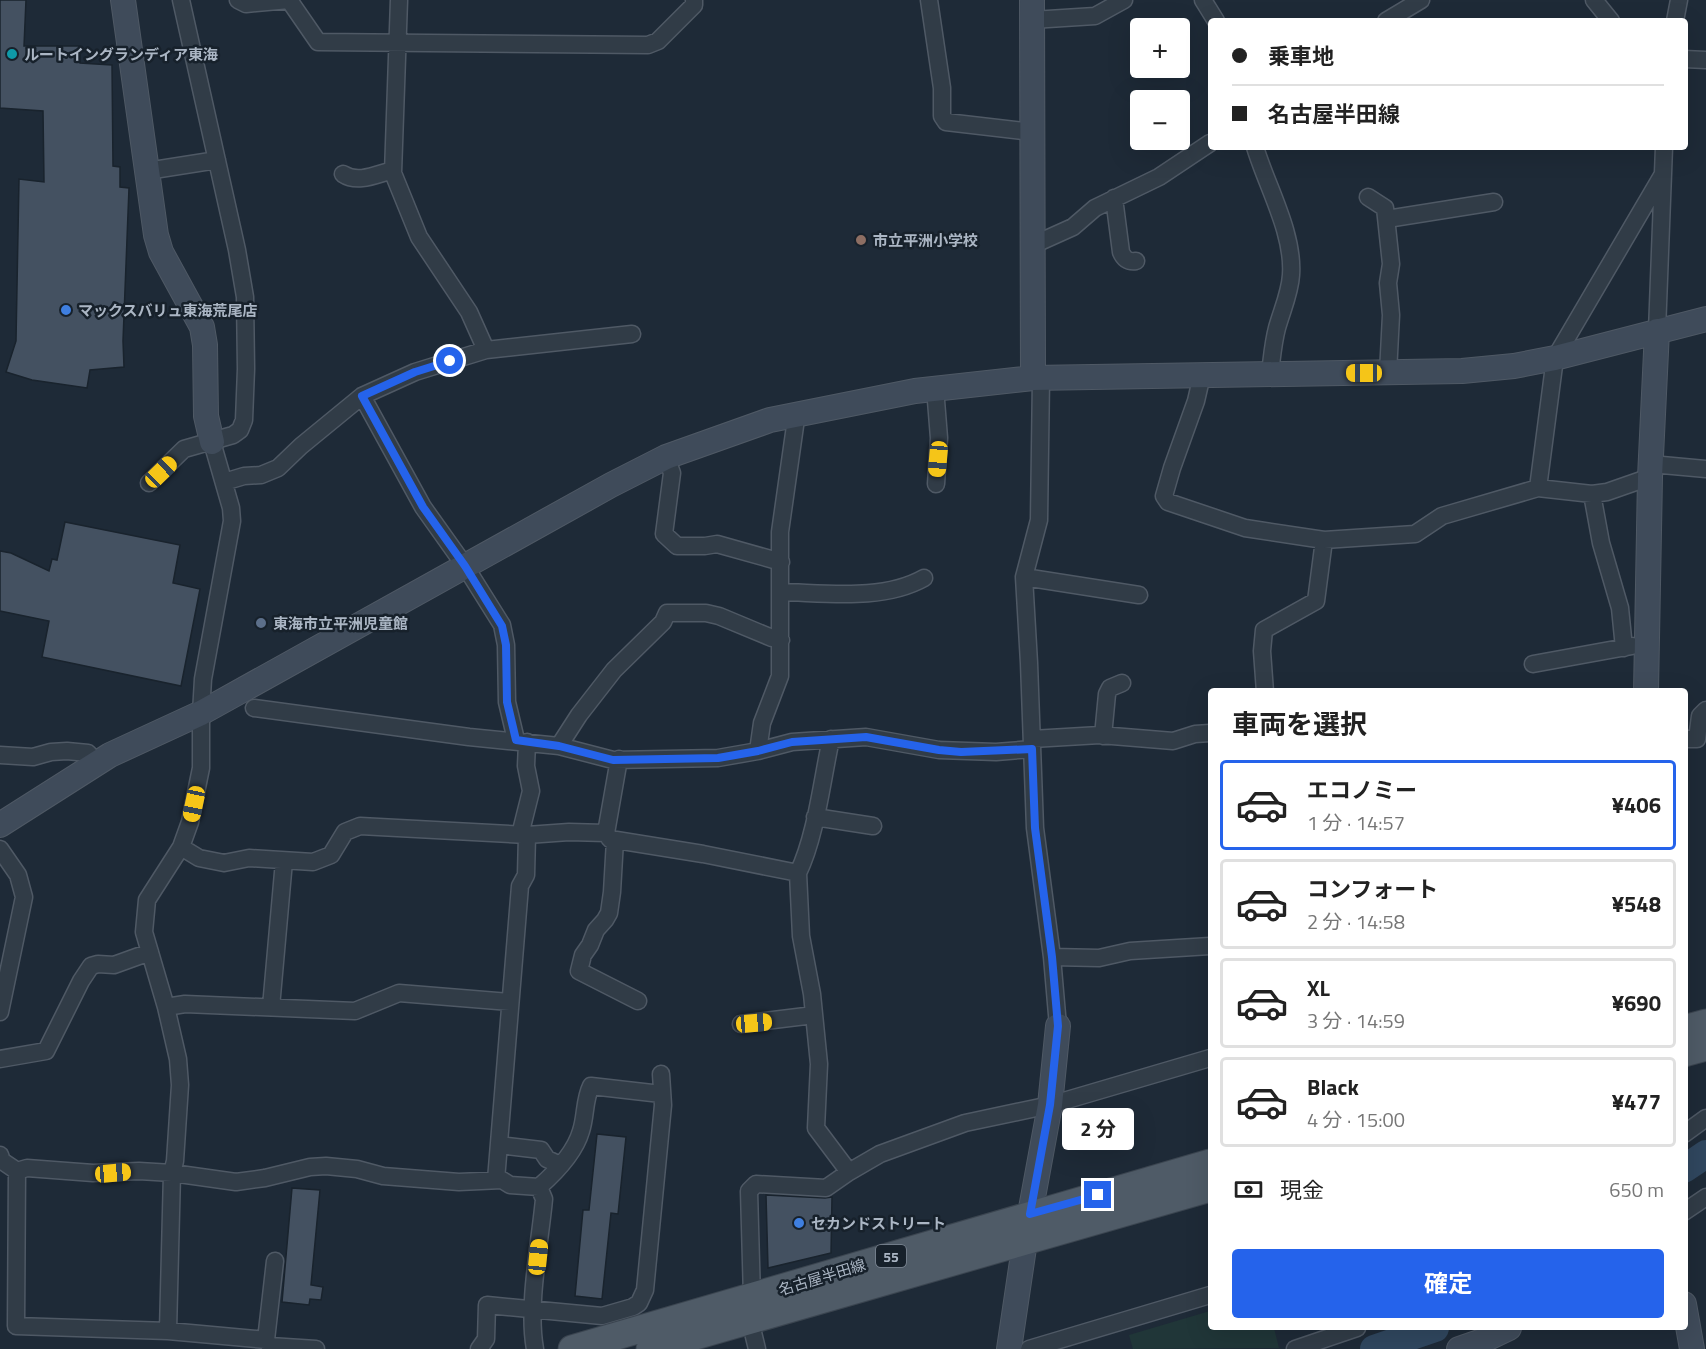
<!DOCTYPE html>
<html lang="ja">
<head>
<meta charset="utf-8">
<style>
	:root { --surface:#fff; --page:#f2f2f2; --text:#222; --muted:#767676; --line:#e0e0e0; --accent:#2563eb }
	body { margin:0; font-family:"Titillium Web","Noto Sans JP",sans-serif; background:var(--page); color:var(--text); height:100vh; display:flex; flex-direction:column; font-size:22px; white-space:nowrap }
	* { box-sizing:border-box; margin:0 }
	p { font-size:20px; color:var(--muted) }
	.icon { flex:none; width:33px; height:33px; fill:none; stroke:currentColor; stroke-width:2; stroke-linecap:round; stroke-linejoin:round }
	.map { position:relative; flex:1; overflow:hidden }
	.details { position:absolute; left:1208px; top:688px; width:480px; height:642px; display:flex; flex-direction:column; background:var(--surface); border-radius:6px; box-shadow:0 6px 24px #0002 }
	.details>* { flex:none }
	.banner { position:absolute; left:1208px; top:18px; width:480px; height:132px; border-radius:6px; box-shadow:0 6px 24px #0002; display:grid; align-content:center; height:132px; padding:0 24px; background:var(--surface) }
	.fabs { position:absolute; left:1130px; top:18px; display:grid; gap:12px }
	.fabs a { display:grid; place-items:center; width:60px; height:60px; border-radius:6px; background:var(--surface); box-shadow:0 6px 24px #0002; font-size:30px }
	.end { position:absolute; width:27px; height:27px; margin:-14px; border:8px solid #2563eb; background:#fff; box-shadow:0 0 0 3px #fff }
	.from { border-radius:50% }
	.bubble { position:absolute; height:42px; border-radius:6px; background:var(--surface); box-shadow:0 6px 24px #0002; font-size:20px; font-weight:700; line-height:42px; text-align:center }
	.car { position:absolute; width:18px; height:36px; margin:-18px -9px; border-radius:8px; box-shadow:0 0 4px 2px #0007; background:linear-gradient(#f5c518 24%,#345 0 40%,#f5c518 0 76%,#345 0 86%,#f5c518 0) }
	.banner b { display:flex; align-items:center; gap:21px; height:57px; font-size:22px }
	.banner b+b { border-top:2px solid var(--line) }
	.banner i { width:15px; height:15px; background:var(--text) }
	ul { padding:0; list-style:none }
	li { display:flex; align-items:center; gap:18px; height:90px; margin:0 12px 9px; padding:0 12px; border:3px solid var(--line); border-radius:6px }
	li div { flex:1 }
	li b { display:block; font-size:22px }
	li em { font-style:normal; font-weight:700 }
	li.active { border-color:var(--accent) }
	li>.icon { width:54px; height:54px; stroke-width:1.5 }
	h2 { padding:0 24px; font-size:27px; line-height:72px }
	.pay { display:flex; align-items:center; gap:15px; height:66px; padding:0 24px; font-size:22px }
	.pay p { margin-inline-start:auto }
	.button { display:flex; gap:12px; margin-top:auto; padding:12px 24px }
	.button a { flex:1; height:69px; border-radius:6px; background:var(--accent); color:#fff; font-size:24px; font-weight:700; line-height:69px; text-align:center }
	.map>svg:first-child { display:block }
	.green { fill:#203638 }
	.lines { fill:none; stroke-linecap:round; stroke-linejoin:round }
	.river { stroke:#30475f; stroke-width:28 }
	.building { fill:#445161; stroke:#19232d; stroke-width:1.5 }
	.street-casing { stroke:#4f5965; stroke-width:19 }
	.secondary-casing { stroke:#4f5965; stroke-width:26 }
	.primary-casing { stroke:#3b4550; stroke-width:29 }
	.street { stroke:#313c47; stroke-width:16 }
	.secondary { stroke:#3f4b5a; stroke-width:24 }
	.primary { stroke:#4f5b67; stroke-width:27 }
	.route { stroke:#2563eb; stroke-width:8 }
	.culture-dot { fill:#0f9aa8; stroke:#17212b; stroke-width:2 }
	.education-dot { fill:#8d6e63; stroke:#17212b; stroke-width:2 }
	.shop-dot { fill:#3f7fe0; stroke:#17212b; stroke-width:2 }
	.service-dot { fill:#5c6f8a; stroke:#17212b; stroke-width:2 }
	.labels { text-anchor:middle; dominant-baseline:central; stroke-width:5; stroke-linejoin:round; paint-order:stroke }
	.shield { fill:#17212b; stroke:#7f8996; stroke-width:1.5 }
	.shield-label { font-size:14px; font-weight:bold; fill:#abb6c4 }
	.poi-label { font-size:15px; font-weight:bold; fill:#abb6c4; stroke:#17212b; text-anchor:start }
	.street-label { font-size:15px; fill:#abb6c4; stroke:#17212b }
</style>
</head>
<body>
<div class="map">
<svg width="1706" height="1349" viewBox="0 0 1706 1349">
	<rect width="100%" height="100%" fill="#1e2a37"/>
	<!-- green -->
	<path class="green" d="M1210,1311v17h64l5,20 -146,1 -4,-14z"/>
	<g class="lines">
		<!-- river -->
		<path class="river" d="M1684,1169l22,-15
			M1374,1349l61,-21"/>
	</g>
	<!-- building -->
	<path class="building" d="M0,0h26l-2,46h55l1,17 32,2 1,101 7,1v20l9,1 -6,153 1,26 -34,3 -3,18 -55,-8 -26,-8 10,-31 3,-162 25,3 -1,-71 -43,-3z
		M65,522l115,23 -7,38 27,6 -19,97 -139,-29 7,-36 -49,-10v-60l11,2 38,18 3,-12 5,1z
		M597,1134l29,3 -8,77 -7,-1 -9,86 -27,-3 8,-86h6z
		M292,1188l28,2 -9,95 12,2 -2,13 -11,-1 -1,6 -27,-3z
		M766,1195l59,3 7,-1 -1,56 -63,15z"/>
	<g class="lines">
		<defs>
			<path id="street" d="M238,0l8,4 43,-4 29,42 330,3 10,-4 36,-36v-5
				M399,0l-6,173 26,64 50,75 17,38
				M929,0l13,88v28l4,6 86,10
				M1203,0l13,21
				M1594,0l17,21
				M1032,20l63,-4 29,-16
				M1386,21l35,-21
				M1675,21l4,-21
				M1684,59l22,1
				M1255,147c12,40 39,86 36,128 -1,18 -9,35 -14,53 -4,15 -5,30 -7,45
				M147,171l70,-11
				M343,174c15,10 34,0 50,-4
				M1368,197l17,11 6,56 -3,19 3,32 -3,58
				M1114,198l7,54c3,7 7,10 15,9
				M1387,219l107,-17
				M1033,245l40,-18 22,-19 64,-31 51,-34
				M1657,331l7,-184
				M1202,375l-6,26 -24,67 -8,28 4,6 77,26 79,12 91,-6 27,-18 96,-28 54,6 15,-2 43,-15
				M1041,378l-2,142 -15,57 5,86 6,165 17,129 6,69
				M935,388l4,50 -3,46
				M362,396l61,111 42,59 37,59 4,20 1,57 9,38
				M666,457l6,16 -8,61 13,12h28l12,-2 64,18
				M1651,464l55,5
				M224,482l20,-6 17,-1 17,-7 23,-22 61,-50 53,-24 71,-22 146,-16
				M149,483l35,-34 49,-14 7,-5 4,-10 2,-51 -1,-72 -8,-47 -56,-250
				M1538,488l17,-130 108,-184
				M1592,494l9,49 19,65 4,40
				M1024,577l115,18
				M781,592c46,1 102,9 143,-14
				M1533,664l99,-18
				M1265,692l-3,-41 2,-21 52,-29 8,-61
				M254,708l215,29 90,9 54,14 105,-2 40,-7 34,-9 74,-5 73,13 57,2 36,-3
				M1103,736l4,-42 3,-6 12,-5
				M831,739c-9,41 -15,97 -33,134l3,63 11,58 7,70 -3,64 33,44
				M1032,739l68,-4 73,6 22,-7 15,-1
				M1684,739h13l3,-23 6,-6
				M559,746l20,-31 35,-45 49,-48 4,-9h39l13,3 53,22 9,2
				M758,751l4,-28 18,-47v-144l15,-106 -2,-11
				M0,755l33,2 18,-5 16,-1 21,2 9,10
				M815,817l58,9
				M606,833l13,-74
				M520,835l11,-44 -5,-25 1,-24
				M615,840l-3,52 -3,21 -4,7 -9,10 -6,15 -7,10 -4,16 59,30
				M181,847l18,11 25,5 25,-5 64,4 18,-7 14,-23 15,-6 167,9 42,-3 37,1 4,6 93,15 95,19
				M0,849l18,26 6,22 -24,115
				M1052,957l47,1 31,-7 80,-5
				M166,1007l19,-3 170,7 44,-18 111,9
				M271,1007l13,-146
				M741,1024l73,-9
				M0,1059l46,-8 35,-70 10,-15 7,-2 16,1 36,-13
				M1684,1134l22,-16
				M499,1145l42,5 6,9 13,6
				M0,1155l2,6 15,10 10,-3 66,5 46,-2 33,2 64,9 29,-4 45,-11 16,-1 31,3 26,7 76,6 43,-2 8,5 29,2 5,12c-4,44 -17,107 -9,150
				M17,1171l-1,155 152,5 98,9 9,-79
				M496,1180l24,-294 6,-11 1,-40
				M539,1187c16,-14 36,-35 42,-56 5,-15 3,-31 10,-45l70,8
				M1684,1212l22,-15
				M752,1298l-3,-107 7,-7 70,4 23,-16 31,-18 85,-31 85,-18 160,-47
				M750,1320l7,29
				M168,1331l4,-158 3,-12 5,-76 -2,-26 -12,-52 -22,-75 3,-32 34,-53 9,-25 11,-54v-55l2,-34 29,-158 -1,-13 -19,-66
				M266,1340l4,6 46,3
				M479,1349l7,-10 1,-34 115,11 31,-9 6,-4 6,-13 18,-185 -2,-31
				M1029,1349l181,-54
				M1295,1349l62,-21"/>
			<path id="secondary" d="M123,0l33,235 5,17 41,75 3,18 1,71 6,26
				M1032,0l1,378
				M1646,692l4,-215 7,-146
				M0,825l110,-70 91,-42 410,-228 55,-28 104,-37 145,-29 118,-13 429,-7 52,-5 41,-8 151,-39
				M1684,1304l8,45
				M1009,1349l16,-108 25,-136 8,-79
				M1459,1349l23,-8 27,-13"/>
			<path id="primary" d="M1684,1029l22,-6
				M1684,1053l22,-6
				M572,1349c213,-60 425,-126 638,-186
				M650,1349l560,-161"/>
		</defs>
		<!-- street casing -->
		<use href="#street" class="street-casing"/>
		<!-- secondary casing -->
		<use href="#secondary" class="secondary-casing"/>
		<!-- primary casing -->
		<use href="#primary" class="primary-casing"/>
		<!-- street -->
		<use href="#street" class="street"/>
		<!-- secondary -->
		<use href="#secondary" class="secondary"/>
		<!-- primary -->
		<use href="#primary" class="primary"/>
	</g>
	<g class="lines">
		<!-- route -->
		<path class="route" d="M450,361l-35,11 -53,24 61,111 42,59 37,60 4,19 1,57 9,38 43,6 54,14 105,-2 40,-7 34,-9 74,-5 73,13 22,2 71,-3 3,79 17,129 6,69 -8,79 -20,109 68,-19"/>
	</g>
	<!-- markers -->
	<circle class="culture-dot" cx="12" cy="54" r="6"/>
	<circle class="education-dot" cx="861" cy="240" r="6"/>
	<g class="shop-dot">
		<circle cx="66" cy="310" r="6"/>
		<circle cx="799" cy="1223" r="6"/>
	</g>
	<circle class="service-dot" cx="261" cy="623" r="6"/>
	<g class="labels">
		<!-- shield labels -->
		<rect class="shield" x="876" y="1245" width="30" height="22" rx="4.5"/>
		<g class="shield-label">
			<text x="891" y="1256">55</text>
		</g>
		<!-- poi labels -->
		<g class="poi-label">
			<text x="24" y="54">ルートイングランディア東海</text>
			<text x="873" y="240">市立平洲小学校</text>
			<text x="78" y="310">マックスバリュ東海荒尾店</text>
			<text x="273" y="623">東海市立平洲児童館</text>
			<text x="811" y="1223">セカンドストリート</text>
		</g>
		<!-- street labels -->
		<g class="street-label">
			<text transform="translate(822 1277) rotate(-17)">名古屋半田線</text>
		</g>
	</g>
</svg>
<div class="fabs">
<a>+</a>
<a>−</a>
</div>
<i class="end from" style="left:450px;top:361px"></i>
<i class="end" style="left:1098px;top:1195px"></i>
<div class="bubble" style="left:1062px;top:1108px;width:72px">2 分</div>
<i class="car" style="left:1364px;top:373px;rotate:270deg"></i>
<i class="car" style="left:938px;top:459px;rotate:185deg"></i>
<i class="car" style="left:161px;top:472px;rotate:46deg"></i>
<i class="car" style="left:194px;top:804px;rotate:192deg"></i>
<i class="car" style="left:754px;top:1023px;rotate:85deg"></i>
<i class="car" style="left:113px;top:1173px;rotate:85deg"></i>
<i class="car" style="left:538px;top:1257px;rotate:6deg"></i>
<div class="banner">
<b><i class="from"></i>乗車地</b>
<b><i></i>名古屋半田線</b>
</div>
<section class="details">
<h2>車両を選択</h2>
<ul>
<li class="active"><svg class="icon" aria-label="car" viewBox="0 0 24 24"><path d="M5 17H2v-5l4-1 3-4h7l3 4 3 1v5h-3M9 17h6M6 11h13"/><circle cx="7" cy="17" r="2"/><circle cx="17" cy="17" r="2"/></svg><div><b>エコノミー</b><p>1 分 · 14:57</p></div><em>¥406</em></li>
<li><svg class="icon" aria-label="car" viewBox="0 0 24 24"><path d="M5 17H2v-5l4-1 3-4h7l3 4 3 1v5h-3M9 17h6M6 11h13"/><circle cx="7" cy="17" r="2"/><circle cx="17" cy="17" r="2"/></svg><div><b>コンフォート</b><p>2 分 · 14:58</p></div><em>¥548</em></li>
<li><svg class="icon" aria-label="car" viewBox="0 0 24 24"><path d="M5 17H2v-5l4-1 3-4h7l3 4 3 1v5h-3M9 17h6M6 11h13"/><circle cx="7" cy="17" r="2"/><circle cx="17" cy="17" r="2"/></svg><div><b>XL</b><p>3 分 · 14:59</p></div><em>¥690</em></li>
<li><svg class="icon" aria-label="car" viewBox="0 0 24 24"><path d="M5 17H2v-5l4-1 3-4h7l3 4 3 1v5h-3M9 17h6M6 11h13"/><circle cx="7" cy="17" r="2"/><circle cx="17" cy="17" r="2"/></svg><div><b>Black</b><p>4 分 · 15:00</p></div><em>¥477</em></li>
</ul>
<div class="pay"><svg class="icon" aria-label="cash" viewBox="0 0 24 24"><path d="M3 7h18v10H3z"/><circle cx="12" cy="12" r="2"/></svg>現金<p>650 m</p></div>
<div class="button"><a>確定</a></div>
</section>
</div>
</body>
</html>
